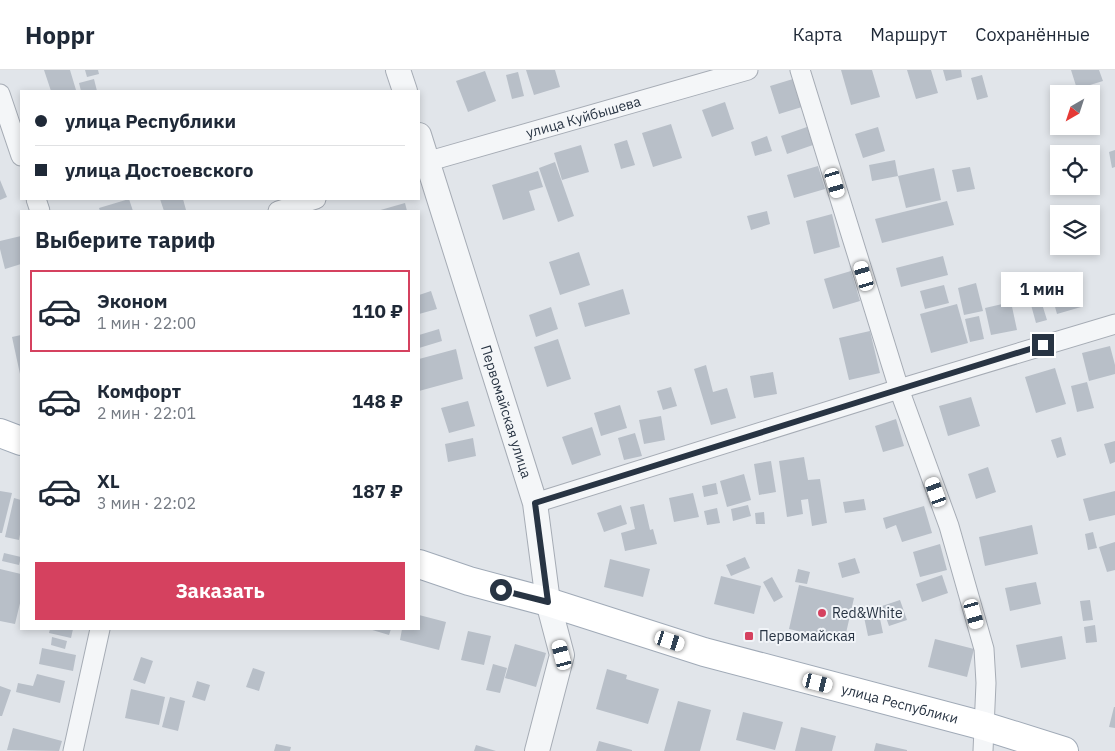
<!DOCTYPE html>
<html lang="ru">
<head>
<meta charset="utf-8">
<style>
	:root { --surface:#fff; --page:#f6f6f7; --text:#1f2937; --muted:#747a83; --line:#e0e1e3; --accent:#d5415f }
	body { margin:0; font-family:"IBM Plex Sans",sans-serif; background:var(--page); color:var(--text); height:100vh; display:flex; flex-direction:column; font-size:19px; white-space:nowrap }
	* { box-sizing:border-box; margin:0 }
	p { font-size:16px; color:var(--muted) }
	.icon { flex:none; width:28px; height:28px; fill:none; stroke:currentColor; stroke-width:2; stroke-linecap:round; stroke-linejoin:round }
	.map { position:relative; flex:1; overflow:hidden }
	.drawer { position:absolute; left:20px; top:140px; width:400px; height:420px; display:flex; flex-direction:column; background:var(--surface); border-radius:0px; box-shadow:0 2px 8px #0003 }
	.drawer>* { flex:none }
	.hud { position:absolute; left:20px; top:20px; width:400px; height:110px; border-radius:0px; box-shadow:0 2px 8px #0003; display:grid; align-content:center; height:110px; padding:0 15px; background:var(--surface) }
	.needle { width:32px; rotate:219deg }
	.buttons { position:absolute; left:1050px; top:15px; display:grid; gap:10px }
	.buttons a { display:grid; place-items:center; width:50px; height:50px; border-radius:0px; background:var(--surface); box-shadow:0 2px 8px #0003; font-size:25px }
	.end { position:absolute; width:22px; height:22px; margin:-11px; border:6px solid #283443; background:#fff; box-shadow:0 0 0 2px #fff }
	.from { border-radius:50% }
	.bubble { position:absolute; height:35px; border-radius:0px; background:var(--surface); box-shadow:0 2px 8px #0003; font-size:16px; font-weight:700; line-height:35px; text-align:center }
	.car { position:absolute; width:15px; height:30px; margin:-15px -8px; border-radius:6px; box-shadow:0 0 4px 1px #0007; background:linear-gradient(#fff 24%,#345 0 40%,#fff 0 76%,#345 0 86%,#fff 0) }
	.hud b { display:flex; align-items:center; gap:18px; height:48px; font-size:19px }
	.hud b+b { border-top:1px solid var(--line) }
	.hud i { width:12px; height:12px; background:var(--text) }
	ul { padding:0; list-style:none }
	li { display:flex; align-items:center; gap:15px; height:82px; margin:0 10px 8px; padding:0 5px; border:2px solid transparent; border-radius:0px }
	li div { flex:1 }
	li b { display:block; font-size:19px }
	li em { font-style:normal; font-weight:700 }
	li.selected { border-color:var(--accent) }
	li>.icon { width:45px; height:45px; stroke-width:1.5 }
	h2 { padding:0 15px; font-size:22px; line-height:60px }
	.button { display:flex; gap:10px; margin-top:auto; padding:10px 15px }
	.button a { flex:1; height:58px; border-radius:0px; background:var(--accent); color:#fff; font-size:20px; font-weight:700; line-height:58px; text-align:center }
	header { display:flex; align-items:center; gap:30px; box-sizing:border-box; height:70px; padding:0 25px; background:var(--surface); border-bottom:1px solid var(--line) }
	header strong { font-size:24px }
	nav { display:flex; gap:28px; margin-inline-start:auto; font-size:18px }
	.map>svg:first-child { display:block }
	.building { fill:#b8bfc8 }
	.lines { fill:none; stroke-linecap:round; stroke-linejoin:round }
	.minor-casing { stroke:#a6acb5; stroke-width:21 }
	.tertiary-casing { stroke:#a6acb5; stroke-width:26 }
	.primary-casing { stroke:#a0aab7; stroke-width:30 }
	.minor { stroke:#f4f6f8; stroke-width:19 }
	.tertiary { stroke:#f4f6f8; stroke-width:24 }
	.primary { stroke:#fff; stroke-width:28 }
	.route { stroke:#283443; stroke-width:6 }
	.poi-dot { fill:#d5415f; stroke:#f1f4f8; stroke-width:2 }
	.labels { text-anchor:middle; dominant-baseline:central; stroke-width:4; stroke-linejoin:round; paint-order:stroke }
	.street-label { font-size:14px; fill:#283443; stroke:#f1f4f8 }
	.poi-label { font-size:14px; fill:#283443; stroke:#f1f4f8; text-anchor:start }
</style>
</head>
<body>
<header>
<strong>Hoppr</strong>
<nav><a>Карта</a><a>Маршрут</a><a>Сохранённые</a></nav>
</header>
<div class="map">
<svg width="1115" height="681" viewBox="0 0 1115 681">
	<rect width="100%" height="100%" fill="#e1e5ea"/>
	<!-- building -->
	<path class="building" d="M44,0h26l6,20 -4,1h-21z
		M85,0h13l1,4 -12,3z
		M526,0h29l5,17 -26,8z
		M841,0h31l8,27 -29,8z
		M907,0h24l7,23 -22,6z
		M943,0h18l1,7 -16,4z
		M1071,0h28l4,11 -26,8z
		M485,1l11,30 -28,11 -12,-31z
		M518,2l6,24 -12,3 -6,-24z
		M982,5l6,22 -11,3 -6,-22z
		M94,9l3,12h-16l-2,-8z
		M793,9l9,28 -23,7 -9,-28z
		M725,32l9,27 -22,8 -10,-27z
		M671,54l11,34 -29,9 -11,-34z
		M807,57l6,18 -26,9 -6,-18z
		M878,57l7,24 -22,7 -8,-24z
		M767,66l5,15 -17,5 -4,-14z
		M627,70l8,25 -14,4 -7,-25z
		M581,75l8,27 -27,8 -8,-27z
		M1115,80v17l-3,1 -3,-16z
		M895,90l3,16 -26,5 -3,-16z
		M555,92l19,54 -16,6 -19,-54z
		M818,96l7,23 -31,9 -7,-23z
		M970,97l5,22 -18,3 -5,-22z
		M934,98l7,32 -35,8 -8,-32z
		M538,101l5,16 -14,4 6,19 -32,10 -11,-35z
		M0,110l7,17 -7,3z
		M129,129l4,12h-33l-1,-3z
		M160,129h23l3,11 -6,1h-16z
		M947,131l7,24 -72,18 -7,-24z
		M405,133l2,8h-30z
		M767,141l3,13 -19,6 -4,-14z
		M832,144l8,33 -26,7 -8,-33z
		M21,166v28l-16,5 -5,-20v-8z
		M579,182l11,33 -30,10 -11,-33z
		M943,186l5,19 -47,12 -5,-19z
		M851,201l9,30 -27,8 -9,-30z
		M1072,205l9,32 -24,7 -9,-32z
		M976,213l7,28 -19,4 -6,-27z
		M944,215l5,18 -24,6 -5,-18z
		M623,219l7,25 -45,13 -7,-24z
		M431,221l6,18 -18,5v-19z
		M1038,221l9,29 -11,3 -8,-29z
		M1011,232l6,28 -26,5 -6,-27z
		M957,234l11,39 -37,10 -11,-39z
		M551,237l7,22 -22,8 -7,-22z
		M979,246l5,23 -14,3 -5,-23z
		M439,259l3,12 -23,7v-13z
		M870,261l10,42 -31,7 -10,-42z
		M21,265v39h-1l-8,-37z
		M558,269l13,40 -24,8 -13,-40z
		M1110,276l5,19v9l-26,7 -7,-28z
		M456,279l7,30 -44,12v-32z
		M706,295l7,27 14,-4 9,30 -25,7 -17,-56z
		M1055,298l11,36 -30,9 -11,-36z
		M773,302l4,22 -23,4 -4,-22z
		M1087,312l7,26 -17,4 -6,-26z
		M671,317l6,19 -14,4 -6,-19z
		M971,327l9,29 -32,10 -9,-30z
		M468,331l7,25 -26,7 -8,-25z
		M620,335l7,23 -26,8 -7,-23z
		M661,346l4,24 -21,4 -5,-24z
		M896,349l8,27 -21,6 -8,-26z
		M592,357l9,28 -29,10 -10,-28z
		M635,363l7,23 -18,4 -6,-22z
		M1061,367l5,18 -9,3 -6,-18z
		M473,368l3,18 -28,6 -3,-18z
		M1115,371v21l-5,2 -6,-20z
		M804,387l4,23 12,-1 7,44 -15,3 -4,-27 -7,1 2,14 -16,3 -8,-56z
		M771,391l5,31 -17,3 -5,-31z
		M988,397l8,25 -20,7 -8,-25z
		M744,404l7,26 -24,7 -7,-26z
		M716,413l2,11 -14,3 -2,-11z
		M0,421l12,2 -10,40h-2z
		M1115,421v24l-26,6 -6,-22z
		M693,423l6,24 -25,5 -5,-24z
		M14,428l7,2v29l-2,11 -14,-3z
		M864,429l2,11 -21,3 -2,-11z
		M644,434l6,26 3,-1 4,15 -32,7 -4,-18 14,-4 -5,-22z
		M621,435l6,19 -23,8 -7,-19z
		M748,435l3,11 -18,5 -2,-12z
		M924,436l8,27 -30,9 -6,-17 -10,4 -3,-11z
		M717,438l3,15 -13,2 -3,-14z
		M764,442l1,12h-9l-1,-11z
		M1032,455l6,29 -53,12 -6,-29z
		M1093,462l4,16 -9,2 -3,-16z
		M1115,472v28l-8,2 -8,-25z
		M940,474l7,26 -27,7 -7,-25z
		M4,483l17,4 -2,8 -17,-4z
		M745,487l5,11 -19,8 -5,-11z
		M855,488l5,15 -18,5 -4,-15z
		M610,489l40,10 -7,28 -39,-10z
		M0,499l21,5v25l-6,25 -15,-3z
		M798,499l12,3 -3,12 -12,-2z
		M942,505l6,18 -26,9 -6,-18z
		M721,506l40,10 -7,28 -40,-10z
		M772,507l11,20 -9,5 -11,-20z
		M1036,512l5,22 -31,7 -5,-23z
		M799,515l55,13 -10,44 -55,-13z
		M900,530l7,20 -18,6 -7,-20z
		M1090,530l3,20 -10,1 -3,-20z
		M879,544l4,19 -15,3 -4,-19z
		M419,545l27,7 -7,28 -39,-10 2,-11h17z
		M1095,555l2,17 -11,1 -2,-16z
		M50,559h23l-2,9 -22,-5z
		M369,559h22l-2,6z
		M468,561l23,5 -7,29 -23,-5z
		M1062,566l4,23 -45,9 -5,-23z
		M52,567l15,4 -2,8 -14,-4z
		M935,569l39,10 -7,28 -39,-10z
		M515,574l31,9 -10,34 -31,-9z
		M42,578l34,7 -3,16 -34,-7z
		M141,587l12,4 -8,23 -12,-4z
		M493,594l14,4 -7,25 -14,-3z
		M253,598l12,4 -6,19 -13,-4z
		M607,599l20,6 -1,4 33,10 -11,35 -52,-15z
		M37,604l28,7 -5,22 -44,-11 2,-9 15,3z
		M197,611l13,4 -5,16 -13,-4z
		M0,616l11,4 -9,26h-2z
		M131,619l34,8 -6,28 -34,-7z
		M170,627l15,4 -7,30 -16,-4z
		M678,631l33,9 -11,41h-36z
		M1114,637h1v21l-6,-1z
		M743,642l40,10 -8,28 -39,-10z
		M801,657l35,9 -4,15h-37z
		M13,658l49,13 -3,10 -52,-1z
		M599,671l33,9v1h-36z
		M876,673l31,7v1h-33z
		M276,674l15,3 -1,4h-16z
		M476,675l20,6h-22z"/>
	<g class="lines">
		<defs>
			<g id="minor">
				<path d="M800,0l99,319 50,137 35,123 2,34 -3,68"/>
				<path d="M0,24l21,62"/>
				<path id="s1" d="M419,94l329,-94"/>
				<path d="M36,129l4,12"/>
				<path d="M278,141l38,-12"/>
				<path d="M535,433l364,-114 216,-65"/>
				<path d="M73,681l27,-122"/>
			</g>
			<g id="tertiary">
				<path d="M398,0l7,21"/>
				<path id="s2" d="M419,65l116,368 13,99 14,53 -25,96"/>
			</g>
			<g id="primary">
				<path d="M0,363l21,8"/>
				<path id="s3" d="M419,494l50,17 79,21 156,50 280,74 80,25"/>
			</g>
		</defs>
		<!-- minor casing -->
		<use href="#minor" class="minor-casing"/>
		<!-- tertiary casing -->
		<use href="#tertiary" class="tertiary-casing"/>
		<!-- primary casing -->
		<use href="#primary" class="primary-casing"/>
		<!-- minor -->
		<use href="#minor" class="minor"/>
		<!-- tertiary -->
		<use href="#tertiary" class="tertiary"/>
		<!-- primary -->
		<use href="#primary" class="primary"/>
	</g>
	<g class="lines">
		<!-- route -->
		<path class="route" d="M501,520l47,12 -13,-99 346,-108 162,-50"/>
	</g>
	<!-- markers -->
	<g class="poi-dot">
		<circle cx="822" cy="543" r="5"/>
		<rect x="744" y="561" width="10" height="10" rx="2.5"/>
	</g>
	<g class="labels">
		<!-- street labels -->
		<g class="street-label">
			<text stroke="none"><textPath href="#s1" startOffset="171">улица Куйбышева</textPath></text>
			<text stroke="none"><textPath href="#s2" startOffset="290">Первомайская улица</textPath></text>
			<text stroke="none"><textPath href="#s3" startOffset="501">улица Республики</textPath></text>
		</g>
		<!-- poi labels -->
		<g class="poi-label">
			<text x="832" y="543">Red&amp;White</text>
			<text x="759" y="566">Первомайская</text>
		</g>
	</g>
</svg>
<div class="buttons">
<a><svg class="needle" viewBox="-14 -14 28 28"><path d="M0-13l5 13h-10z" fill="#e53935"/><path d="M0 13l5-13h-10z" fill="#747a83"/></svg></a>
<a><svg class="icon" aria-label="locate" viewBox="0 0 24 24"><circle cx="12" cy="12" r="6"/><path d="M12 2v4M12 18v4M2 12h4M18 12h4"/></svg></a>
<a><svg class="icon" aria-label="layers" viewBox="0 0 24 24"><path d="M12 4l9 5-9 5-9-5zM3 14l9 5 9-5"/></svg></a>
</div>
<i class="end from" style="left:501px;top:520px"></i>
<i class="end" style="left:1043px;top:275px"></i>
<div class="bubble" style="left:1001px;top:202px;width:82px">1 мин</div>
<i class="car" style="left:835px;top:113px;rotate:163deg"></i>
<i class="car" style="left:864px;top:206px;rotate:343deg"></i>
<i class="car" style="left:936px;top:422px;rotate:340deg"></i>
<i class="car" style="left:974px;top:544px;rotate:164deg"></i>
<i class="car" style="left:670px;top:571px;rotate:108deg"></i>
<i class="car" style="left:562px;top:585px;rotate:345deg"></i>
<i class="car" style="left:818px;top:613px;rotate:104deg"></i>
<div class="hud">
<b><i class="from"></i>улица Республики</b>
<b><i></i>улица Достоевского</b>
</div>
<section class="drawer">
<h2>Выберите тариф</h2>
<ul>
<li class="selected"><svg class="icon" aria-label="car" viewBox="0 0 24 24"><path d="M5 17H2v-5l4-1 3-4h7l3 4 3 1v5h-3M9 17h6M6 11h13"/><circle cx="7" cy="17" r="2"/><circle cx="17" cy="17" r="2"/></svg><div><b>Эконом</b><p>1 мин · 22:00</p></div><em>110 ₽</em></li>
<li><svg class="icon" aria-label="car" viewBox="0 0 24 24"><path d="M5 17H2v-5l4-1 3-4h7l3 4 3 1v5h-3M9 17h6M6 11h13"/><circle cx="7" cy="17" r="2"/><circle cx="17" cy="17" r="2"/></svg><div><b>Комфорт</b><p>2 мин · 22:01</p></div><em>148 ₽</em></li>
<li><svg class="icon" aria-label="car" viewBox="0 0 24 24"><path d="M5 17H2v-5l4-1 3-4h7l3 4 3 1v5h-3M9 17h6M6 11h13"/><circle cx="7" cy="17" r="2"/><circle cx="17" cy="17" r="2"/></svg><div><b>XL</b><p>3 мин · 22:02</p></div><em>187 ₽</em></li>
</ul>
<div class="button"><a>Заказать</a></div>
</section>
</div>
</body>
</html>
